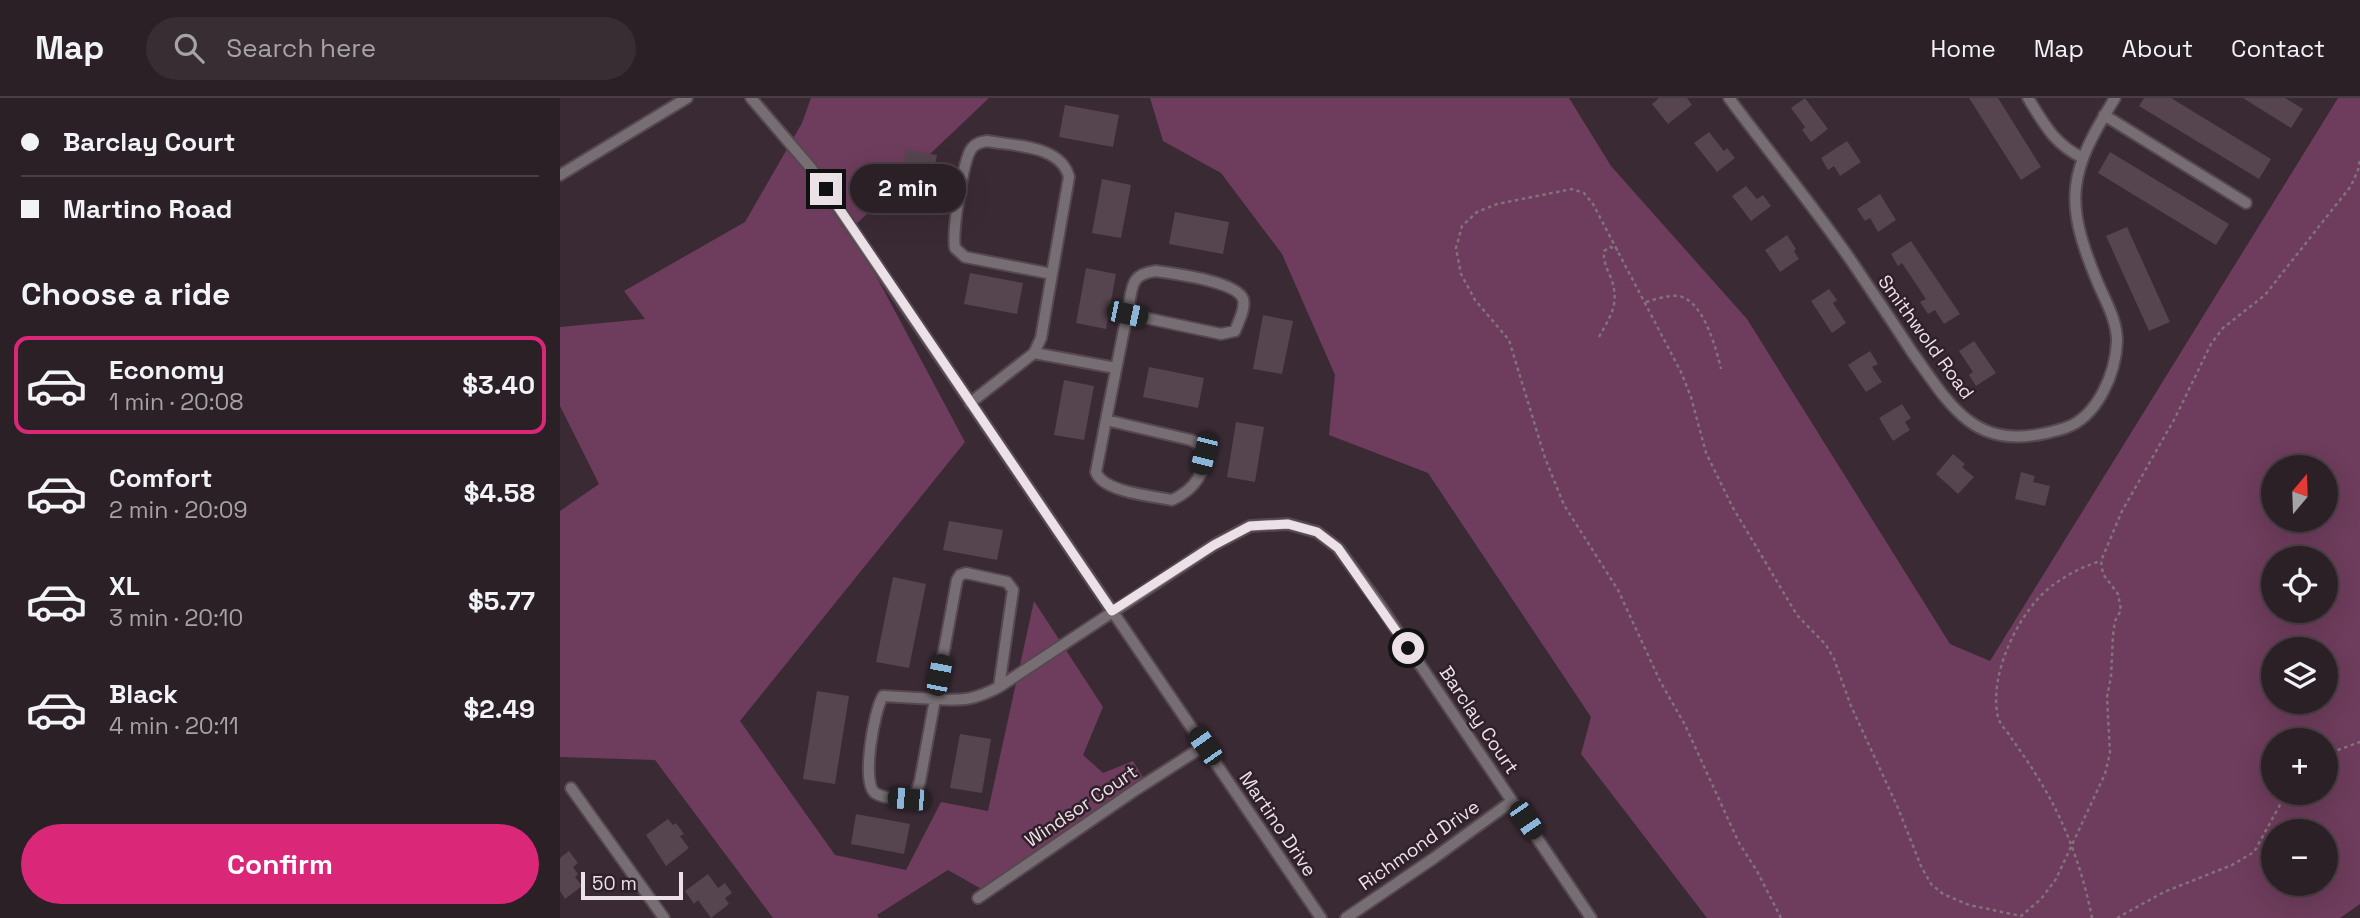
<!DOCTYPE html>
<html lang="en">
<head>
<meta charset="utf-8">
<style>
	:root { --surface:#2c2027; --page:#382d33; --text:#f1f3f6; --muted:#a6a3a7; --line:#483e44; --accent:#db2777 }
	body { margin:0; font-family:"Space Grotesk",sans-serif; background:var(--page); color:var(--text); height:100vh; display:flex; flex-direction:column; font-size:26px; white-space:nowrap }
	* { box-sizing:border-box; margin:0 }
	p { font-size:23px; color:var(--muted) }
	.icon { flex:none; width:38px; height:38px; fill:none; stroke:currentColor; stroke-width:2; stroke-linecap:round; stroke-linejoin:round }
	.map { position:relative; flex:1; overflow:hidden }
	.drawer { display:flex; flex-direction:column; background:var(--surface); width:560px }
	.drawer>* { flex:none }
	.guide { display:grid; align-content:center; height:154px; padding:0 21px; background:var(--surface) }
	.needle { width:46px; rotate:19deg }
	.controls { position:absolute; left:1701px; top:357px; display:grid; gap:14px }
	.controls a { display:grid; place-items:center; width:77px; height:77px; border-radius:50%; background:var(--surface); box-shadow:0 7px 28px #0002,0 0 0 2px var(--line); font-size:35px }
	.scale { position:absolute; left:21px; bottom:18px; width:102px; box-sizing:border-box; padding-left:7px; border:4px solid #ece1e7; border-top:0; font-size:19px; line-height:24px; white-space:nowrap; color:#ece1e7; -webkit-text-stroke:5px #30202a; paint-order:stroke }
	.end { position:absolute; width:32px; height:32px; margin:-16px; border:9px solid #ece1e7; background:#111; box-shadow:0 0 0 4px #111 }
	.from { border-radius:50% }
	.bubble { position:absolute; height:49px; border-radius:24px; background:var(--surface); box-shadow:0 7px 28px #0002,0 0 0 2px var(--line); font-size:23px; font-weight:600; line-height:49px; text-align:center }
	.car { position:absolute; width:21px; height:42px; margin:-21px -10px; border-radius:9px; box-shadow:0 0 5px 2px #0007; background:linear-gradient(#222 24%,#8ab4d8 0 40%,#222 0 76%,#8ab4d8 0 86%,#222 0) }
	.guide b { display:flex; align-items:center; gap:24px; height:66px; font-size:26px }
	.guide b+b { border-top:2px solid var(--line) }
	.guide i { width:18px; height:18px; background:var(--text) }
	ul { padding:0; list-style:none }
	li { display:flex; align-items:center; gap:21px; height:98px; margin:0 14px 10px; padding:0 7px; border:4px solid transparent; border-radius:14px }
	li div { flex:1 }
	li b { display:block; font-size:26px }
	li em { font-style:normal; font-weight:600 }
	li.active { border-color:var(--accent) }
	li>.icon { width:63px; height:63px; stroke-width:1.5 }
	h2 { padding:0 21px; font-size:32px; line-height:84px }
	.button { display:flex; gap:14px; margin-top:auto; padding:14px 21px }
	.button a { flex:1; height:80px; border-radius:42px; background:var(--accent); color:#fff; font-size:28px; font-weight:600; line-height:80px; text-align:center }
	header { display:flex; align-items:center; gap:42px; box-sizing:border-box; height:98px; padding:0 35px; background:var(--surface); border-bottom:2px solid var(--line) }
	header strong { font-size:33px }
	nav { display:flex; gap:38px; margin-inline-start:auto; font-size:24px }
	.search { width:490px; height:63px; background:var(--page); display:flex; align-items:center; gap:18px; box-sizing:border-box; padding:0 24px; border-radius:38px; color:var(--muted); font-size:26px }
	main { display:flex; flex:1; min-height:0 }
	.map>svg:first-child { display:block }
	.green { fill:#6e3c5c; fill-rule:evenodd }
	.building { fill:#56444f }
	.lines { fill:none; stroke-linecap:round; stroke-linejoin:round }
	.minor-casing { stroke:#564751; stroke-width:14 }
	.path { stroke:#81737b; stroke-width:2.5; stroke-dasharray:3.5 3.5; stroke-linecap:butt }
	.minor { stroke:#776e73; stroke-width:10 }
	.route { stroke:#ece1e7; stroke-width:9 }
	.labels { text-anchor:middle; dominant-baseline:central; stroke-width:5; stroke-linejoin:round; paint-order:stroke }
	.street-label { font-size:19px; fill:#ece1e7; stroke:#30202a }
</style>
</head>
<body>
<header>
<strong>Map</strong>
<div class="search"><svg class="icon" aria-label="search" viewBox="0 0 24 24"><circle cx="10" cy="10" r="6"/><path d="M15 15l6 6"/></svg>Search here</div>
<nav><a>Home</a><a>Map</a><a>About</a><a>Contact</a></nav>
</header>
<main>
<section class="drawer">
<div class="guide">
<b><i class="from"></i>Barclay Court</b>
<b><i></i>Martino Road</b>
</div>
<h2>Choose a ride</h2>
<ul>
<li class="active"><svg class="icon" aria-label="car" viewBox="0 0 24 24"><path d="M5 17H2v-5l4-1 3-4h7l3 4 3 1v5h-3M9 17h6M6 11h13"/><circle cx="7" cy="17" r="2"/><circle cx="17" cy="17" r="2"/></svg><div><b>Economy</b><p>1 min · 20:08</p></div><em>$3.40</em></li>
<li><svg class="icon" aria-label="car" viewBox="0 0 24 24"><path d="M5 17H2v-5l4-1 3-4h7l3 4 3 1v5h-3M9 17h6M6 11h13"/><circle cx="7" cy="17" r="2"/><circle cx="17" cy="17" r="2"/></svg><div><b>Comfort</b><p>2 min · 20:09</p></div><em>$4.58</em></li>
<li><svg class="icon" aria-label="car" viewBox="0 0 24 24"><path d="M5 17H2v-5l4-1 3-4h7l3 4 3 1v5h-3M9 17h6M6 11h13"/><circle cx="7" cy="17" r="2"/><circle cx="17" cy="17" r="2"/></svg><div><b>XL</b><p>3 min · 20:10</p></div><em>$5.77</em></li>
<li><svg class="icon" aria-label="car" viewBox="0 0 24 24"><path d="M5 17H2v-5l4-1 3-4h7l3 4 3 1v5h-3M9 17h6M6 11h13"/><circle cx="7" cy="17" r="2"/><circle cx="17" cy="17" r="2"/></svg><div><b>Black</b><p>4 min · 20:11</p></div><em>$2.49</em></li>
</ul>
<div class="button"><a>Confirm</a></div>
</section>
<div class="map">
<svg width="1800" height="820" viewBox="0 0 1800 820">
	<rect width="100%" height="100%" fill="#3a2a34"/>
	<!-- green -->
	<path class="green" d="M251,0h178l-138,131 114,213 -225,279 95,134 71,15 35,-68 47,9 46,-210 69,106 -20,48 20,18 30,-12 16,26 -157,108 -44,-25 -71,45 2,3h-106l-118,-158 -95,-3v-246l39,-27 -39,-78v-79l85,-8 -21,-28 121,-69 57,-99z
		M590,0h419l42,68 136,153 203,325 40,17 348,-563h22v806l-20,14h-633l-126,-164 10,-37 -163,-244 -99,-38 6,-60 -53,-121 -61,-81 -58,-32zM1713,369h53v53h-53zM1713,460h53v53h-53zM1766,551v53h-53v-53zM1713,642h53v53h-53zM1713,733h53v53h-53z"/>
	<!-- building -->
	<path class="building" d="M1099,0h28l5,7 -24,19 -16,-20z
		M1245,0l23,31 -17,13 -9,-12 3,-3 -14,-19z
		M1409,0h29l43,69 -20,13z
		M1584,0h27l100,61 -12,20 -120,-73z
		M1683,0h42l18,11 -12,19z
		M505,7l54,10 -6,32 -54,-10z
		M1149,34l15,19 3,-3 8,10 -18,14 -23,-29z
		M1287,43l14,21 -21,14 -6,-10 -6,4 -7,-12z
		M346,51l31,6 -10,54 -31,-7z
		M1550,54l119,72 -13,21 -118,-72z
		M542,81l29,6 -10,53 -29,-5z
		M1186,88l11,13 6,-4 8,11 -20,15 -19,-25z
		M1320,96l16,26 -18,12 -8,-14 -5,3 -8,-12z
		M615,114l54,10 -6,32 -54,-10z
		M1567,129l43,95 -21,9 -43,-95z
		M1227,137l9,14 -2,2 5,8 -19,13 -15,-22z
		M1351,143l49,73 -16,10 -9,-14 -7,4 -8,-12 6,-3 -24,-36 -4,3 -7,-12z
		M526,170l30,6 -10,55 -30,-6z
		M410,175l53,10 -6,31 -53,-10z
		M1269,191l8,11 -4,3 13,20 -14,10 -21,-32z
		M703,217l30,6 -11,53 -29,-5z
		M1414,243l22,32 -20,13 -7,-11 4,-3 -14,-21z
		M1310,253l8,13 -6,3 10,15 -16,10 -18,-27z
		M589,269l55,11 -6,30 -55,-11z
		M504,282l30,6 -10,54 -30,-5z
		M1342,306l9,14 -6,4 5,8 -17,11 -14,-23z
		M676,324l28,5 -9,55 -28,-5z
		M1393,356l12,10 -3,3 12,10 -16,17 -22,-20z
		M1461,374l14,4 -2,6 17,4 -5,20 -30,-7z
		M389,423l54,9 -6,30 -54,-10z
		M333,479l33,7 -17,84 -33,-6z
		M257,593l32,5 -14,88 -32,-5z
		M400,636l31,5 -9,54 -32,-5z
		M296,716l54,10 -6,30 -53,-10z
		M108,721l5,6 3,-2 8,11 -4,2 9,12 -23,18 -20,-31z
		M9,753l9,12 -5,4 5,7 -3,3 7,9 -17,13 -5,-8v-33z
		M148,776l10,14 7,-5 7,10 -7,5 4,6 -18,14 -13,-18 -4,4 -9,-13z"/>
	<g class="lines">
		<defs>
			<path id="minor" d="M191,0l60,70 510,750
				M1169,0c40,54 83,106 121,161 21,31 42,62 62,93 17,23 34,52 57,69 29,22 64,17 96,7 33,-11 51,-56 52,-87 0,-21 -12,-41 -20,-60 -34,-82 -28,-109 18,-183
				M1468,0c16,26 26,46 55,60
				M1544,17l142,88
				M427,43c27,5 74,4 82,36l-17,97 -87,-17 -10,-9c-3,-16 8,-89 17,-100 4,-5 9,-6 15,-7z
				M0,77l127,-77
				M596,173c19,3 80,10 87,28 3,9 -5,24 -8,32l-14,3 -94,-20c6,-24 1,-40 29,-43z
				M474,255l7,-15 11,-64
				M410,305l64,-50 82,15
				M546,322l85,20 11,6c7,25 -8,44 -30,54 -20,-4 -69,-8 -76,-28z
				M546,322l21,-106
				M439,589l14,-97 -6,-8 -41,-9 -6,2 -3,5 -22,119c28,2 39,1 64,-12l215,-142 36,-19 38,-2 29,8 21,16 41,56 212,314
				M323,598l52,3 -15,82 -4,12 -8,6c-10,-1 -24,0 -33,-6 -14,-10 -1,-83 8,-97z
				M11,690l93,130
				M418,800l159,-109 67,-43
				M786,820l88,-60 78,-57"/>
		</defs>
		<!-- minor casing -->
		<use href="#minor" class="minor-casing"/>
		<!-- path -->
		<path class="path" d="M1086,204c10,-3 22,-7 32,-6 25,3 38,52 43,73
			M1039,239c12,-22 21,-33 12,-59 -4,-9 -8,-17 -7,-27l6,-4 8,3
			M1766,660l12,-8 22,-8
			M1221,820l-24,-47 -18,-28 -54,-118 -25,-44 -42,-91 -54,-85 -19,-47 -36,-118 -34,-40 -14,-26 -5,-26 6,-22 15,-14 20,-8 75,-15 12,4 9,11 88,168 10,25 15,56 27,55 64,107 29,30 8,14 17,47 47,102 23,58 10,18 12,10 26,11 52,11 20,-17 15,-20 49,-105 5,-21 -3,-56 4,-20 2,-42 2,-14 6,-11 -3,-16 -15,-20 -2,-13 21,-50 53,-93 36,-74 12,-16 42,-33 86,-109 7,-16 2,-10
			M1532,820c-8,-42 -24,-88 -45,-125 -10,-18 -23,-37 -35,-54 -4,-7 -12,-14 -14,-22 -10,-42 21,-107 55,-132 15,-11 31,-19 48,-24
			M1557,820l47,-26 68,-27 22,-13 27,-49 10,-10"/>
		<!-- minor -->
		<use href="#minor" class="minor"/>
	</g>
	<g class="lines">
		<!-- route -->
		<path class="route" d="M266,91l286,422 102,-66 36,-19 38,-2 29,8 21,16 70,100"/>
	</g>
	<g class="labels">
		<!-- street labels -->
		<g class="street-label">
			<text transform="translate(1366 239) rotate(54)">Smithwold Road</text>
			<text transform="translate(919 622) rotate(56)">Barclay Court</text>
			<text transform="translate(521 708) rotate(-34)">Windsor Court</text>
			<text transform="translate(718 726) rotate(56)">Martino Drive</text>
			<text transform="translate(859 747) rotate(-35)">Richmond Drive</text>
		</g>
	</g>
</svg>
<div class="controls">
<a><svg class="needle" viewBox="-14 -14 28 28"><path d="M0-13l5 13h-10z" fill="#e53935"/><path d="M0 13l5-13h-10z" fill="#a6a3a7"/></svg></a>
<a><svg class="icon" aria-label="locate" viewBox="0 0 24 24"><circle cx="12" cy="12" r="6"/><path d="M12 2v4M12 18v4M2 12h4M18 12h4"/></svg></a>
<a><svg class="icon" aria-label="layers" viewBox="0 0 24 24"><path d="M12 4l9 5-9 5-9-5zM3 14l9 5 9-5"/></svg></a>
<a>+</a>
<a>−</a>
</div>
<div class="scale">50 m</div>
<i class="end from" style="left:848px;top:550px"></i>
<i class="end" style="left:266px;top:91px"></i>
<div class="bubble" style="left:290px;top:66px;width:116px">2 min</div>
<i class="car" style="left:567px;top:216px;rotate:102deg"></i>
<i class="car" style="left:644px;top:356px;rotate:194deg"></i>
<i class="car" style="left:379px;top:577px;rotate:11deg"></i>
<i class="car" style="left:645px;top:648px;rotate:325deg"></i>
<i class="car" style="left:348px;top:701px;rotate:275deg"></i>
<i class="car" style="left:966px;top:722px;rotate:146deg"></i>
</div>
</main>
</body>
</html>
